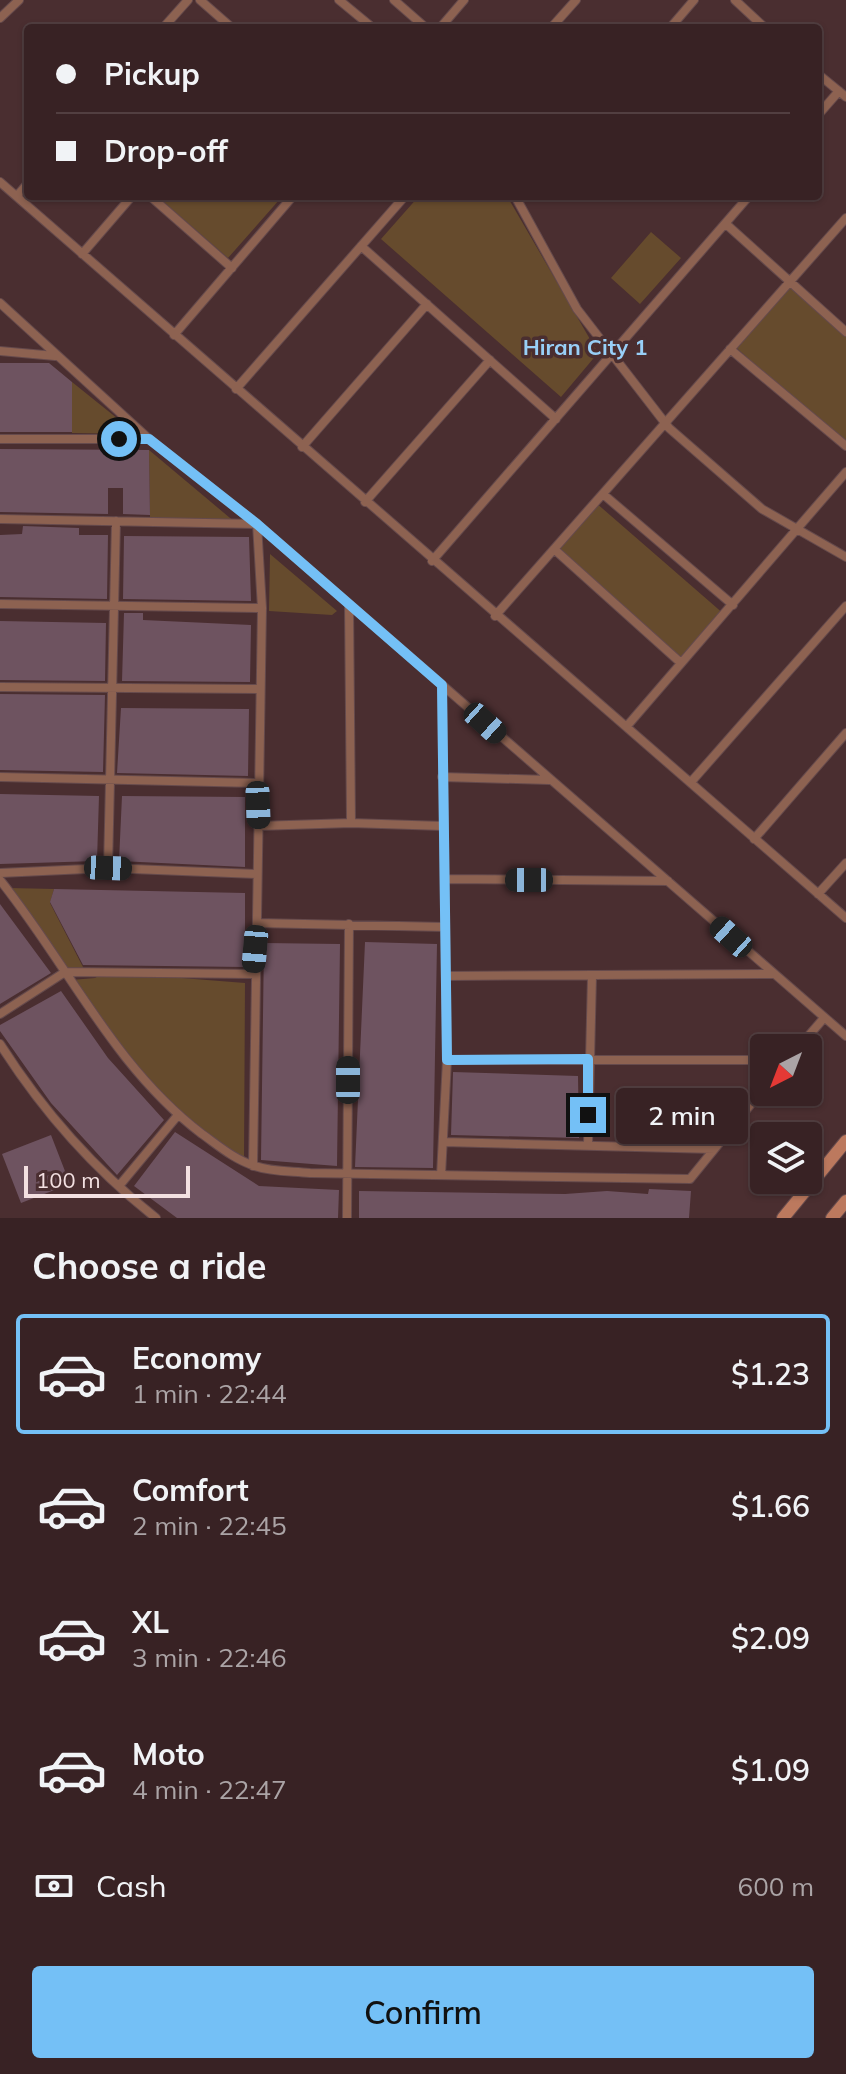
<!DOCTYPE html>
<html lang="en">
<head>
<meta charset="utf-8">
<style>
	:root { --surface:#382224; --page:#3f2a2c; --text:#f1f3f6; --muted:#aba4a6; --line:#523f41; --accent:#74c0f6 }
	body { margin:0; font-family:Mulish,sans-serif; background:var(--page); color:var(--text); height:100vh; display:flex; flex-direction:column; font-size:30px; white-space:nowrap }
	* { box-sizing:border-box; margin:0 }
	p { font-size:26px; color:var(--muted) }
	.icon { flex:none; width:44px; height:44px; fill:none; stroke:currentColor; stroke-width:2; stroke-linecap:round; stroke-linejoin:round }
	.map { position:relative; height:1218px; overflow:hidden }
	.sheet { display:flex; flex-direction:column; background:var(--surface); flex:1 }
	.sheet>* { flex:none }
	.guide { position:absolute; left:24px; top:24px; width:798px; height:176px; border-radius:8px; box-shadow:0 2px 6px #0004,0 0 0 2px var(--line); display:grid; align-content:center; height:176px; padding:0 32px; background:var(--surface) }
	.needle { width:52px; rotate:222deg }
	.buttons { position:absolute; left:750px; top:1034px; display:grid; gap:16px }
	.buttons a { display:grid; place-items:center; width:72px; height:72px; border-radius:8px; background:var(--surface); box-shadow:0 2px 6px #0004,0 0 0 2px var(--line); font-size:40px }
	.scale { position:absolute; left:24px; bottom:20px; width:166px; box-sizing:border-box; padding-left:8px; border:4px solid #f3e0e1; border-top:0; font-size:22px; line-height:28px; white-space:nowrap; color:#f3e0e1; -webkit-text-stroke:6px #4a2e30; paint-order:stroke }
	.end { position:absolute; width:36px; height:36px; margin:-18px; border:10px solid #74c0f6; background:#111; box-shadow:0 0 0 4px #111 }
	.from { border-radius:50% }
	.bubble { position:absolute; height:56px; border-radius:8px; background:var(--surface); box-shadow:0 2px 6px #0004,0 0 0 2px var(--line); font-size:26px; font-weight:600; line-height:56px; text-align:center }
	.car { position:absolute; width:24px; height:48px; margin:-24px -12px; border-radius:10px; box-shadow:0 0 6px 2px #0007; background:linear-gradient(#222 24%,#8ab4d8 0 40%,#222 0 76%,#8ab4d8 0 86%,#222 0) }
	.guide b { display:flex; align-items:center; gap:28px; height:76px; font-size:30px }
	.guide b+b { border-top:2px solid var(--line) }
	.guide i { width:20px; height:20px; background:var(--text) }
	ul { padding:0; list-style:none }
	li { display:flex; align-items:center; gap:24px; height:120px; margin:0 16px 12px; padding:0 16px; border:4px solid transparent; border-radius:8px }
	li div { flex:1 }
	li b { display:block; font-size:30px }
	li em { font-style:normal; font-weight:600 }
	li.active { border-color:var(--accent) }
	li>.icon { width:72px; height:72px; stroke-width:1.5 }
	h2 { padding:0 32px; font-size:36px; line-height:96px }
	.pay { display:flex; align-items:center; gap:20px; height:88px; padding:0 32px; font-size:30px }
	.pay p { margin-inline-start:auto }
	.button { display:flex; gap:16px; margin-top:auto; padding:16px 32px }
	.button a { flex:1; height:92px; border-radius:8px; background:var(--accent); color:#111; font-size:32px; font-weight:600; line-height:92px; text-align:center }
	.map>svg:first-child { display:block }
	.green { fill:#664b2d }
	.building { fill:#6e5360 }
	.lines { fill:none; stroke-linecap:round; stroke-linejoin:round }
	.minor-casing { stroke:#654a4c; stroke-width:10 }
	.secondary-casing { stroke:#654a4c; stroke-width:14 }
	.minor { stroke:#8d6251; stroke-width:8 }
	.secondary { stroke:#bc795e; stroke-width:12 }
	.route { stroke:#74c0f6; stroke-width:10 }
	.labels { text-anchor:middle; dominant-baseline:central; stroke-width:7; stroke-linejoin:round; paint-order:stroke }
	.neighbourhood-label { font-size:22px; font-weight:bold; fill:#98cff7; stroke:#4a2e30 }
</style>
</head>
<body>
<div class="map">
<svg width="846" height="1218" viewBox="0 0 846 1218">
	<rect width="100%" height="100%" fill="#4a2e30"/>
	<!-- green -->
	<path class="green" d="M157,196h120l3,3 -52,59z
		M419,196h88l91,157 -37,44 -180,-158z
		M651,232l30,26 -41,46 -29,-26z
		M786,281l60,54v111l-115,-103z
		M72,382l61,49v3l-61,-1z
		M149,450l87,73 -86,-5z
		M595,502l130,113 -44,48 -127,-114z
		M270,554l67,57 -5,4 -63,-4z
		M9,888l45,1 -4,14 34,66 -21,9z
		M106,972l139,11 -1,175 -8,1 -100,-86 -65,-93 24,-2z"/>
	<!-- building -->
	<path class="building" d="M0,363h49l23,19v50h-72z
		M0,449l149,1 1,65 -27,-1v-26h-15v26l-108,-2z
		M23,526l56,2v7h29l-1,64 -107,-2v-62l22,-1z
		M124,536l125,1 2,64 -128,-2z
		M124,613h19v7l108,5 -1,57 -128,-1z
		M0,621l106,2 -1,58 -105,-1z
		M0,694l105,1 -2,77 -103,-2z
		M121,708l128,1 -1,67 -131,-3z
		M0,794l99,2 -2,65 -97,3z
		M122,796l123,1v70l-126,-6z
		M54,889l191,4v74l-162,-2 -33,-63z
		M0,904l51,69 -51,31z
		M365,942l72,2 -4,224 -78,-1z
		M264,943l76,1 -3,222 -76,-6z
		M61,991l47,67 56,62 -47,55 -66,-72 -51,-72v-6z
		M453,1072l125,4 1,62 -128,-3z
		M175,1132l84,54 80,4 -1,28h-161l-43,-32z
		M51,1135l19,49 -49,19 -19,-49z
		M649,1189l42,2 -2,27h-330v-27l206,3 42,-3 41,3z"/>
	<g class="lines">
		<defs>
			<path id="minor" d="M200,0l32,28
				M339,0l34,28
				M394,0l32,28
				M735,0l30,28
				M0,18l19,-18
				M163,28l25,-28
				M440,28l24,-28
				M551,28l25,-28
				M670,28l24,-28
				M818,74l28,23
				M818,115l21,-24
				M0,182l846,736
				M17,196l11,-13
				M150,196l82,72
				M515,196l62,113 92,119 93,81 84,48
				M726,224l120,108
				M361,246l195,173
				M82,254l50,-58
				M0,303l149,136 108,85 589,512
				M174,335l119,-139
				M730,349l116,97
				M0,351l55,5
				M236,389l169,-193
				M0,439h149
				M302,447l125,-143
				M603,494l130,111
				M365,502l125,-142
				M0,519l257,5 5,84 -9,558
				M554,549l127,114
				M432,561l317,-365
				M0,604l262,4
				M349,604l2,219
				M495,616l351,-398
				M0,687l258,2
				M627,726l219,-254
				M0,777l257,6
				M442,777l107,3
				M691,782l155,-176
				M258,826l93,-3 92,3
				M754,839l92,-106
				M108,868l8,-347
				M0,873l108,-5 149,6
				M445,879l223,2
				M0,880c69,86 113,186 202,254 17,12 33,26 53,32 17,6 36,5 55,7l380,6 74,-91
				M818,894l28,-31
				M257,923l188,4
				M446,976l327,-2
				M0,1014l65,-42 188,2
				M0,1044c42,66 95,126 156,174
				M798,1048l26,-30
				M447,1060h317
				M444,1142l270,7
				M588,1144l4,-168
				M441,1175l6,-115 -5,-375
				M119,1186l59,-71
				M347,1218l2,-294"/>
			<path id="secondary" d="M783,1218l63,-77
				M832,1218l14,-17"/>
		</defs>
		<!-- minor casing -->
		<use href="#minor" class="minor-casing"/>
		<!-- secondary casing -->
		<use href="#secondary" class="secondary-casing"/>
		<!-- minor -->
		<use href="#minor" class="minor"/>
		<!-- secondary -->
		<use href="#secondary" class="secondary"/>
	</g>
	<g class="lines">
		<!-- route -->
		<path class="route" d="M119,439h30l108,85 185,161 5,375 141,-1v56"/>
	</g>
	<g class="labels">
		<!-- neighbourhood labels -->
		<g class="neighbourhood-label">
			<text x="585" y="347">Hiran City 1</text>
		</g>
	</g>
</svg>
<div class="buttons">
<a><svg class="needle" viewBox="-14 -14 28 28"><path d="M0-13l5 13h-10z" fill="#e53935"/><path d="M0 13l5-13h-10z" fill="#aba4a6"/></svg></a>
<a><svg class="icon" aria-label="layers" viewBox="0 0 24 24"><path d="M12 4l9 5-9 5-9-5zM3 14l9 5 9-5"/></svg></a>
</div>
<div class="scale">100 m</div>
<i class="end from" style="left:119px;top:439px"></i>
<i class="end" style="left:588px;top:1115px"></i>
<div class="bubble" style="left:616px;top:1088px;width:132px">2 min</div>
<i class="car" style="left:485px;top:723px;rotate:132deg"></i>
<i class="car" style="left:258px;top:805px;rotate:178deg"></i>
<i class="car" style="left:108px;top:868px;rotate:92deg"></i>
<i class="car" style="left:529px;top:880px;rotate:270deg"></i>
<i class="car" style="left:731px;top:937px;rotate:312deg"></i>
<i class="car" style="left:255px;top:949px;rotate:185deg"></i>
<i class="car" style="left:348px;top:1080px;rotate:0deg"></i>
<div class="guide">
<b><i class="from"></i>Pickup</b>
<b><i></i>Drop-off</b>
</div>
</div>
<section class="sheet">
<h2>Choose a ride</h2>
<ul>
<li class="active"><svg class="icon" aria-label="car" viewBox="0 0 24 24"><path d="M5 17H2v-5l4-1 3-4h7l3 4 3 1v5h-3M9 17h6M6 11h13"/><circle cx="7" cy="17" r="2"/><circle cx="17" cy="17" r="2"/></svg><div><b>Economy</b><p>1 min · 22:44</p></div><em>$1.23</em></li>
<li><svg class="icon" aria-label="car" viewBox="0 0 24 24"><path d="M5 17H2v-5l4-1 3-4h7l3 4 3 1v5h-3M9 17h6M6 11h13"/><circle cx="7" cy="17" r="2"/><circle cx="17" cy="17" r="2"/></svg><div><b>Comfort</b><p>2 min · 22:45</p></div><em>$1.66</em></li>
<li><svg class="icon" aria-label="car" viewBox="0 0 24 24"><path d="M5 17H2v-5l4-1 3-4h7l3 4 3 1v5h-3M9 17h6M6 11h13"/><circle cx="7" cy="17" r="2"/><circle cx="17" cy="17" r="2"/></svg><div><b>XL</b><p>3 min · 22:46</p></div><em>$2.09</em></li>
<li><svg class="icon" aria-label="car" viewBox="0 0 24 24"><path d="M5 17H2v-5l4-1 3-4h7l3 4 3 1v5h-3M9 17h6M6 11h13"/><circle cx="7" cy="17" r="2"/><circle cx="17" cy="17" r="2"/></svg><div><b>Moto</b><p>4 min · 22:47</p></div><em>$1.09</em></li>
</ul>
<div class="pay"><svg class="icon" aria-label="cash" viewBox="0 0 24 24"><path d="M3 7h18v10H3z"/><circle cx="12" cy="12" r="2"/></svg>Cash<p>600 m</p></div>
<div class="button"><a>Confirm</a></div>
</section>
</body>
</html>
